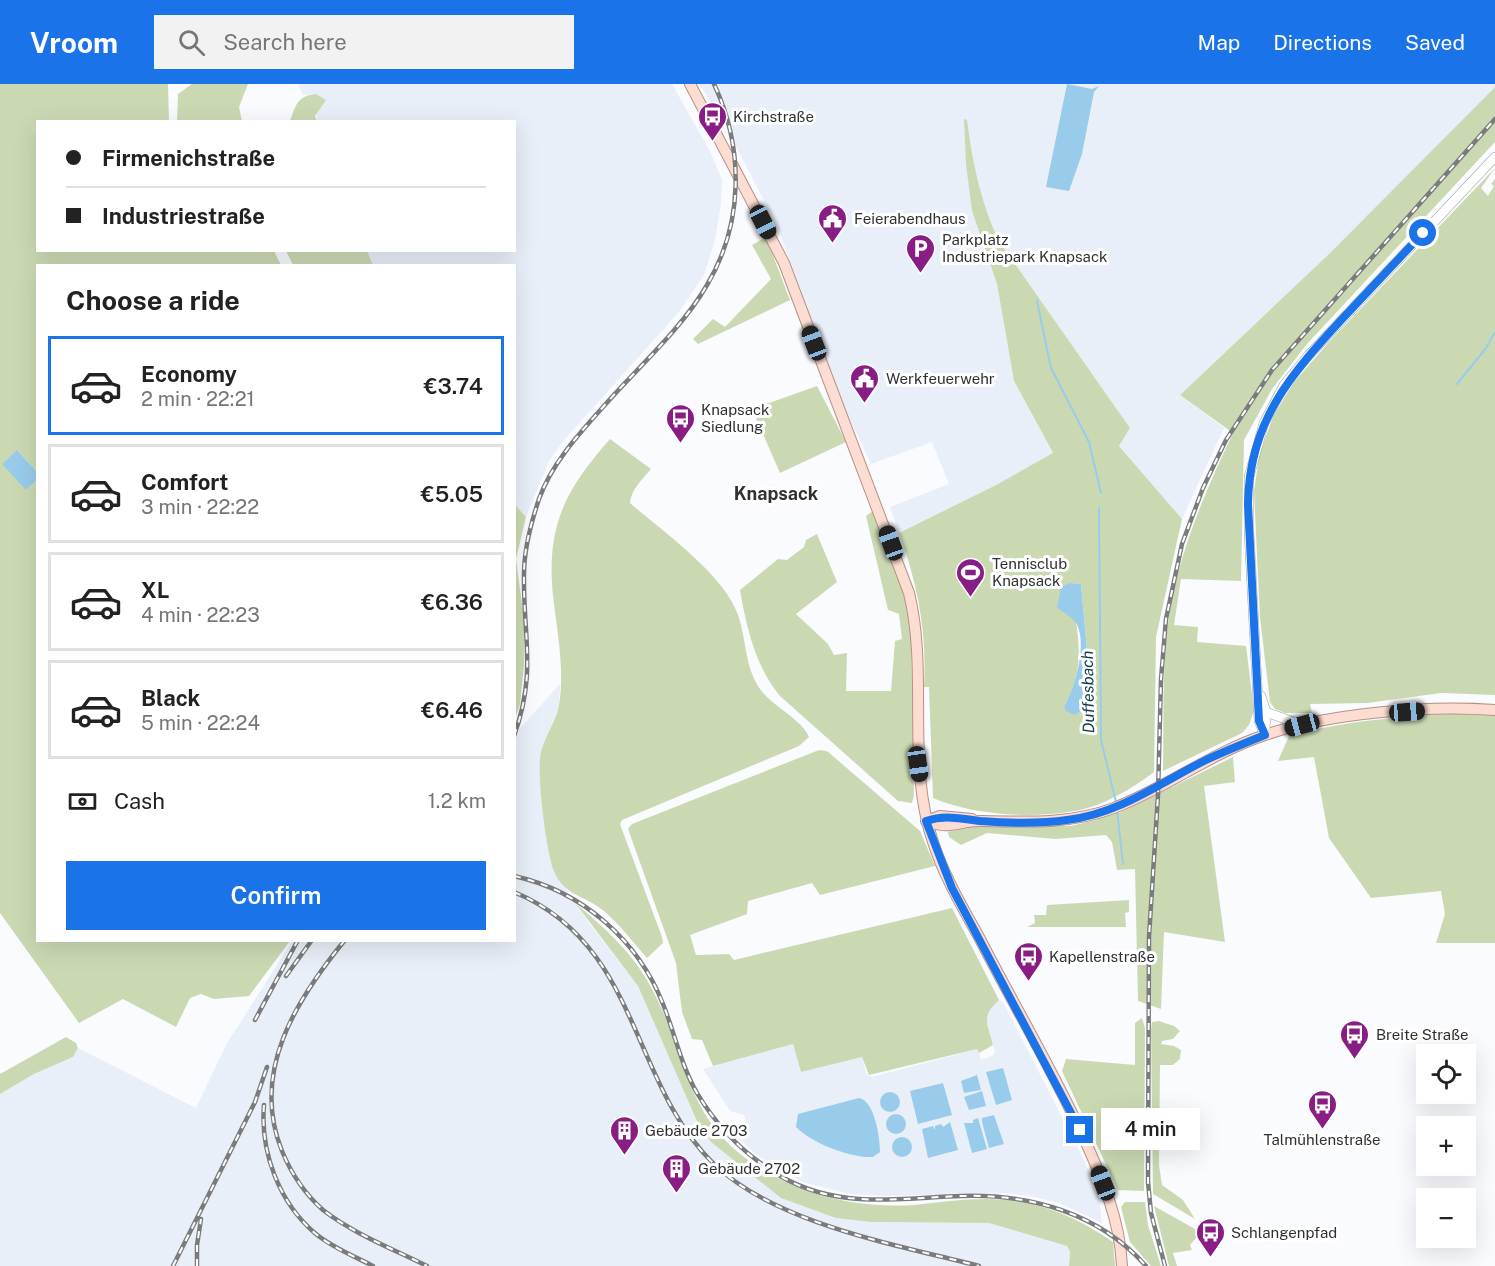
<!DOCTYPE html>
<html lang="en">
<head>
<meta charset="utf-8">
<style>
	:root { --surface:#fff; --page:#f2f2f2; --text:#222; --muted:#767676; --line:#e0e0e0; --accent:#1a73e8 }
	body { margin:0; font-family:"Public Sans",sans-serif; background:var(--page); color:var(--text); height:100vh; display:flex; flex-direction:column; font-size:22px; white-space:nowrap }
	* { box-sizing:border-box; margin:0 }
	p { font-size:20px; color:var(--muted) }
	.icon { flex:none; width:33px; height:33px; fill:none; stroke:currentColor; stroke-width:2; stroke-linecap:round; stroke-linejoin:round }
	.map { position:relative; flex:1; overflow:hidden }
	.drawer { position:absolute; left:36px; top:180px; width:480px; height:678px; display:flex; flex-direction:column; background:var(--surface); border-radius:0px; box-shadow:0 6px 24px #0002 }
	.drawer>* { flex:none }
	.top-card { position:absolute; left:36px; top:36px; width:480px; height:132px; border-radius:0px; box-shadow:0 6px 24px #0002; display:grid; align-content:center; height:132px; padding:0 30px; background:var(--surface) }
	.fabs { position:absolute; left:1416px; top:960px; display:grid; gap:12px }
	.fabs a { display:grid; place-items:center; width:60px; height:60px; border-radius:0px; background:var(--surface); box-shadow:0 6px 24px #0002; font-size:30px }
	.end { position:absolute; width:27px; height:27px; margin:-14px; border:8px solid #1a73e8; background:#fff; box-shadow:0 0 0 3px #fff }
	.from { border-radius:50% }
	.bubble { position:absolute; height:42px; border-radius:0px; background:var(--surface); box-shadow:0 6px 24px #0002; font-size:20px; font-weight:600; line-height:42px; text-align:center }
	.car { position:absolute; width:18px; height:36px; margin:-18px -9px; border-radius:8px; box-shadow:0 0 4px 2px #0007; background:linear-gradient(#222 24%,#8ab4d8 0 40%,#222 0 76%,#8ab4d8 0 86%,#222 0) }
	.top-card b { display:flex; align-items:center; gap:21px; height:57px; font-size:22px }
	.top-card b+b { border-top:2px solid var(--line) }
	.top-card i { width:15px; height:15px; background:var(--text) }
	ul { padding:0; list-style:none }
	li { display:flex; align-items:center; gap:18px; height:99px; margin:0 12px 9px; padding:0 18px; border:3px solid var(--line); border-radius:0px }
	li div { flex:1 }
	li b { display:block; font-size:22px }
	li em { font-style:normal; font-weight:600 }
	li.on { border-color:var(--accent) }
	li>.icon { width:54px; height:54px; stroke-width:1.5 }
	h2 { padding:0 30px; font-size:27px; line-height:72px }
	.pay { display:flex; align-items:center; gap:15px; height:66px; padding:0 30px; font-size:22px }
	.pay p { margin-inline-start:auto }
	.primary-button { display:flex; gap:12px; margin-top:auto; padding:12px 30px }
	.primary-button a { flex:1; height:69px; border-radius:0px; background:var(--accent); color:#fff; font-size:24px; font-weight:600; line-height:69px; text-align:center }
	header { display:flex; align-items:center; gap:36px; box-sizing:border-box; height:84px; padding:0 30px; background:var(--accent); color:#fff }
	header strong { font-size:28px }
	nav { display:flex; gap:33px; margin-inline-start:auto; font-size:21px }
	.search { width:420px; height:54px; background:var(--page); display:flex; align-items:center; gap:15px; box-sizing:border-box; padding:0 21px; border-radius:0px; color:var(--muted); font-size:22px }
	.map>svg:first-child { display:block }
	.built { fill:#e9eff8 }
	.green { fill:#cbd9b3; fill-rule:evenodd }
	.water { fill:#99cceb }
	.lines { fill:none; stroke-linecap:round; stroke-linejoin:round }
	.stream { stroke:#99cceb; stroke-width:2 }
	.minor-casing { stroke:#9c9d9f; stroke-width:10 }
	.major-casing { stroke:#b59185; stroke-width:12 }
	.minor { stroke:#fff; stroke-width:9 }
	.major { stroke:#fddcd1; stroke-width:10 }
	.rail-casing { stroke:#7a7b7c; stroke-width:4.5 }
	.rail { stroke:#fff; stroke-width:2; stroke-dasharray:7; stroke-linecap:butt }
	.route { stroke:#1a73e8; stroke-width:8 }
	.labels { text-anchor:middle; dominant-baseline:central; stroke-width:6; stroke-linejoin:round; paint-order:stroke }
	.poi-label { font-size:15px; fill:#313132; stroke:#fff; text-anchor:start }
	.water-label { font-size:16px; font-style:italic; fill:#0e384e; stroke:#fff }
	.quarter-label { font-size:18px; font-weight:bold; fill:#313132; stroke:#fff }
</style>
</head>
<body>
<header>
<strong>Vroom</strong>
<div class="search"><svg class="icon" aria-label="search" viewBox="0 0 24 24"><circle cx="10" cy="10" r="6"/><path d="M15 15l6 6"/></svg>Search here</div>
<nav><a>Map</a><a>Directions</a><a>Saved</a></nav>
</header>
<div class="map">
<svg width="1495" height="1182" viewBox="0 0 1495 1182">
	<rect width="100%" height="100%" fill="#fafbfe"/>
	<!-- built -->
	<path class="built" d="M298,0h374l38,67 12,29 -1,24 -6,36 -11,35 -25,37 -115,128 -15,21 -23,56 -12,-12v-239l-141,-1 -6,-14 147,-1v-128l-197,-1 -1,-27 -13,1z
		M699,0h796v3l-165,166 -150,142 44,33 -42,91 -63,-73 11,-18 -131,-187 -13,-29 -8,-25 -11,-67 15,122 15,42 17,97 39,73 -55,30 -99,49 -9,-26 59,-23 -17,-42 -61,22 -26,-55 -68,-183 -55,-107z
		M560,600l-1,22 -18,46 13,118 35,53 49,63 58,133 15,23 125,76 34,4 119,1 78,23 3,6 -1,14h-1069v-172l34,-20 39,-17 5,-9 118,60 30,-63 66,-104 222,-1 1,-206z
		M999,916l4,2 82,160 14,35 3,26 -43,-20 -29,-7 -26,-3 -120,3 -34,-2 -47,-12 -48,-28 -20,-19 11,-14 -2,-6 -14,-4 -27,-42 90,-25 8,28 61,-15 4,16 6,4 106,-28 3,11 11,-4 3,-4 -9,-36 1,-6z"/>
	<!-- green -->
	<path class="green" d="M0,0h168l1,37 -131,1v128l236,1 7,14 -243,1 -1,206 -20,-22 9,40 11,-10 1,460 252,1 -41,55 -35,3 -13,-5 -11,4 -14,29 -53,-28 -44,24 -79,-110z
		M192,0h56l-9,23 3,14h-65l1,-27z
		M1495,3v55l-188,202 -35,45 -28,51 -3,141 -60,-2 -7,46 24,2 -1,15 49,4 8,64 -5,15 -7,8 -79,38c1,-46 -1,-93 4,-138 7,-70 36,-137 66,-200l-53,-38 150,-142z
		M316,10l10,6 -11,16 2,5h-27c6,-16 7,-25 26,-27z
		M964,35l3,1c6,43 13,81 32,121l131,187 -11,18 63,73 -26,118 -2,135c-17,13 -37,25 -57,33 -43,16 -122,12 -164,-7l-4,-111h-5c3,-55 -6,-102 -25,-154l99,-49 55,-31 -39,-72 -17,-97 -25,-73 -6,-47zM1070,499l11,1 6,66 -13,65 -10,-9c25,-42 12,-78 6,-123z
		M1495,84l-14,20 7,8 6,-10 -3,-2 4,-5v516l-54,-2 -74,10 -57,1 2,9h-27l-10,-4 -5,-7 -10,-84 -6,-127 5,-34 14,-41 21,-34 36,-41z
		M766,153l24,63 -92,44 -5,-5 20,-20 12,8 46,-48 -19,-34z
		M286,167h81l6,14h-80z
		M817,302l29,56 -66,31 -28,-64z
		M610,355l41,30c-8,10 -20,20 -21,34 31,27 95,72 108,112 9,26 6,50 22,74 11,16 43,31 49,48l-10,9 -177,74 -2,4 42,113 1,6 -16,15c-14,-16 -27,-33 -43,-47 -19,-16 -41,-15 -51,-42 -7,-21 -17,-97 -12,-117 4,-16 15,-31 18,-47 6,-36 -2,-74 -6,-109 -7,-70 12,-106 57,-157z
		M515,421l11,12 -10,42 8,60v47l-4,38 -5,15z
		M873,427l31,81 7,34 3,169 -2,8 -14,-2 -118,-105c-24,-28 -34,-70 -40,-106l38,-31 9,1 17,-13 2,-7 11,-6 20,48 -41,32 32,30 6,11 13,-2 -1,38h45l4,-50 7,-2 -3,-25 -11,-4 -22,-94z
		M1480,629l15,1v229h-59l9,-29 -4,-23 -70,7 -42,-60 -15,-81 -36,4 11,-25c62,-17 127,-21 191,-23z
		M819,666l8,1 93,80 15,35 -115,29 -8,-12 -64,18 -1,13 -57,21 6,20 33,-1 5,6 218,-52 47,92c-19,17 -11,23 -6,45l-14,8 -2,-4 -108,26 -7,-18 -61,15 -8,-28 -80,22 -11,-26 -10,-1 -10,-27 -6,-49 -48,-134 4,-5z
		M1233,673l2,25 -31,4 21,156 -61,-10 -3,77 -23,-8 -3,-132 -18,1 -5,-28 -6,-7 -51,4 -68,-6 -26,12 -12,-8 -1,-5 30,-6h93l25,-6 25,-8z
		M1129,816v12l-4,1 1,14h-99l8,-4 -1,-8h12l1,-10z
		M576,820c27,22 53,46 71,76 46,79 32,145 127,196 42,23 92,32 140,29 30,-3 61,-8 91,-5 40,3 75,19 108,42l2,24h-46l1,-14 -3,-6 -78,-23 -119,-1 -34,-4 -55,-20 -70,-56 -15,-23 -58,-133z
		M1142,934l3,10 -1,163 -26,-1 -56,-119 4,-12 69,6v-42z
		M1159,937l15,5 6,5 -7,8 -11,2 -1,3 13,2 7,4 -1,9 -7,6h-13l-1,100 3,20 21,15 12,19 -42,-25 -2,-165 1,-7z
		M66,953l10,6 2,5 -5,9 -39,17 -34,20v-20z
		M1125,1118h20l3,23 13,41h-10l-21,-24 -9,-35z
		M1154,1122l41,23 1,9 -6,7 2,5 -19,3 4,13h-8z"/>
	<!-- water -->
	<path class="water" d="M1067,0l25,5 7,-3 -5,6 -12,62 -13,37 -23,-4z
		M17,366l20,22v8l-11,10 -24,-26z
		M1070,499l11,1 6,66 -3,55 -2,6 -8,4 -8,-4 -2,-5c11,-17 24,-64 12,-83 -4,-6 -13,-11 -19,-15l4,-21z
		M1003,984l9,32 -16,5 -10,-33z
		M977,991l4,15 -17,3 -3,-12z
		M943,999l9,32 -34,9 -8,-33z
		M982,1007l4,15 -17,4 -5,-13z
		M880 1018a10 10 0 1 1 20 0a10 10 0 1 1-20 0Z
		M859,1014c16,3 21,40 21,54l-7,5c-24,1 -61,-14 -77,-30l2,-13z
		M886 1040a10 10 0 1 1 20 0a10 10 0 1 1-20 0Z
		M994,1031l10,29 -15,4 -7,-26v-4z
		M978,1034l9,31 -15,4 -8,-30h9v-3z
		M950,1038l8,28 -30,8 -6,-29 11,-3 2,4v-4l6,-2 2,3z
		M892 1063a10 10 0 1 1 20 0a10 10 0 1 1-20 0Z"/>
	<g class="lines">
		<!-- stream -->
		<path class="stream" d="M1037,217l14,67 38,74 12,51
			M1457,300l29,-36 9,-16
			M1099,424l2,232 15,62
			M1117,726l6,54"/>
		<defs>
			<path id="minor" d="M1261,612l5,16 -1,20
				M1266,628l36,13
				M1265,651l-6,-14 -10,-190v-54l15,-54 20,-38 25,-30 186,-198"/>
			<path id="major" d="M690,0l94,179 125,330c20,82 -4,170 25,252 11,33 29,63 46,94 34,66 72,130 103,197 19,42 37,83 39,130
				M926,737c26,10 33,-1 57,0 44,1 89,3 131,-13 52,-20 97,-55 151,-73 65,-22 162,-30 230,-25
				M926,737l14,-5 32,3"/>
		</defs>
		<!-- minor casing -->
		<use href="#minor" class="minor-casing"/>
		<!-- major casing -->
		<use href="#major" class="major-casing"/>
		<!-- minor -->
		<use href="#minor" class="minor"/>
		<!-- major -->
		<use href="#major" class="major"/>
		<defs>
			<path id="rail" d="M514,652c23,-64 9,-98 10,-162 0,-26 7,-51 15,-75 13,-36 40,-65 65,-93 34,-39 77,-76 103,-121 37,-62 37,-137 7,-201
				M514,792c68,15 124,64 149,128 12,30 18,61 34,89 19,32 44,58 75,78 61,40 123,27 190,25 69,-2 137,17 184,70
				M514,808c127,53 115,190 200,272 62,60 184,81 265,102
				M345,856c-49,60 -95,132 -63,211 9,22 23,43 41,59 31,24 70,39 104,56
				M286,892l26,-36
				M255,936l43,-80
				M264,1021c-4,47 15,98 52,129 17,14 38,22 57,32
				M173,1182l82,-164 12,-35
				M197,1182v-21l4,-26
				M1165,1182l-14,-53 -3,-31 1,-245 9,-142 3,-116 5,-60 16,-75 21,-56 23,-48 46,-70 223,-251"/>
		</defs>
		<!-- rail casing -->
		<use href="#rail" class="rail-casing"/>
		<!-- rail -->
		<use href="#rail" class="rail"/>
	</g>
	<g class="lines">
		<!-- route -->
		<path class="route" d="M1080,1046l-128,-242 -26,-67c20,-7 34,-2 54,0 28,2 59,3 87,-1 52,-6 93,-37 139,-60 19,-9 39,-17 59,-25l-6,-14 -11,-217c1,-83 43,-130 96,-187 26,-28 53,-56 79,-84"/>
	</g>
	<!-- icons -->
	<defs>
		<symbol id="bus-pin" viewBox="-11 -11 22 30"><path d="M0 17L-7.5 6A9.5 9.5 0 1 1 7.5 6Z" fill="#881e84" stroke="#fff"/><path d="M-5-6H5V4H4V6H2V4H-2V6H-4V4H-5ZM-3.5-4V0h7V-4ZM-3.5 1.2v1.5H-2V1.2ZM2 1.2v1.5H3.5V1.2Z" fill="#fff"/></symbol>
		<symbol id="civic-pin" viewBox="-11 -11 22 30"><path d="M0 17L-7.5 6A9.5 9.5 0 1 1 7.5 6Z" fill="#881e84" stroke="#fff"/><path d="M-.6-6.5H3V-4.5H.6V-3L4-1V1h2V6H-6V1h2V-1L-.6-3ZM-1.2 2.5V6h2.4V2.5Z" fill="#fff"/></symbol>
		<symbol id="parking-pin" viewBox="-11 -11 22 30"><path d="M0 17L-7.5 6A9.5 9.5 0 1 1 7.5 6Z" fill="#881e84" stroke="#fff"/><path d="M-3.5-5.5H1a3.5 3.5 0 0 1 0 7H-1V5.5H-3.5ZM-1-3.4V-.6H.8a1.4 1.4 0 0 0 0-2.8Z" fill="#fff"/></symbol>
		<symbol id="stadium-pin" viewBox="-11 -11 22 30"><path d="M0 17L-7.5 6A9.5 9.5 0 1 1 7.5 6Z" fill="#881e84" stroke="#fff"/><path d="M0-5a6.5 5 0 1 0 0 10a6.5 5 0 1 0 0-10ZM-3.5-1.8h7v3.6h-7Z" fill="#fff"/></symbol>
		<symbol id="building-pin" viewBox="-11 -11 22 30"><path d="M0 17L-7.5 6A9.5 9.5 0 1 1 7.5 6Z" fill="#881e84" stroke="#fff"/><path d="M-4-6H4V6H1V3H-1V6H-4ZM-2.5-4.3h1.7v1.8h-1.7ZM.8-4.3h1.7v1.8H.8ZM-2.5-1h1.7V.8h-1.7ZM.8-1h1.7V.8H.8Z" fill="#fff"/></symbol>
	</defs>
	<g fill-rule="evenodd">
		<use href="#bus-pin" x="696" y="16" width="33" height="45"/>
		<use href="#civic-pin" x="816" y="118" width="33" height="45"/>
		<use href="#parking-pin" x="904" y="148" width="33" height="45"/>
		<use href="#civic-pin" x="848" y="278" width="33" height="45"/>
		<use href="#bus-pin" x="664" y="318" width="33" height="45"/>
		<use href="#stadium-pin" x="954" y="472" width="33" height="45"/>
		<use href="#bus-pin" x="1012" y="856" width="33" height="45"/>
		<use href="#bus-pin" x="1338" y="934" width="33" height="45"/>
		<use href="#bus-pin" x="1306" y="1004" width="33" height="45"/>
		<use href="#building-pin" x="608" y="1030" width="33" height="45"/>
		<use href="#building-pin" x="660" y="1068" width="33" height="45"/>
		<use href="#bus-pin" x="1194" y="1132" width="33" height="45"/>
	</g>
	<g class="labels">
		<!-- poi labels -->
		<g class="poi-label">
			<text x="733" y="32">Kirchstraße</text>
			<text x="854" y="134">Feierabendhaus</text>
			<text x="942" y="155">Parkplatz<tspan x="942" dy="17">Industriepark Knapsack</tspan></text>
			<text x="886" y="294">Werkfeuerwehr</text>
			<text x="701" y="325">Knapsack<tspan x="701" dy="17">Siedlung</tspan></text>
			<text x="992" y="479">Tennisclub<tspan x="992" dy="17">Knapsack</tspan></text>
			<text x="1049" y="872">Kapellenstraße</text>
			<text x="1376" y="950">Breite Straße</text>
			<text x="645" y="1046">Gebäude 2703</text>
			<text x="1322" y="1055" text-anchor="middle">Talmühlenstraße</text>
			<text x="698" y="1084">Gebäude 2702</text>
			<text x="1231" y="1148">Schlangenpfad</text>
		</g>
		<!-- water labels -->
		<g class="water-label">
			<text transform="translate(1088 608) rotate(-91)">Duffesbach</text>
		</g>
		<!-- quarter labels -->
		<g class="quarter-label">
			<text x="776" y="409">Knapsack</text>
		</g>
	</g>
</svg>
<div class="fabs">
<a><svg class="icon" aria-label="locate" viewBox="0 0 24 24"><circle cx="12" cy="12" r="6"/><path d="M12 2v4M12 18v4M2 12h4M18 12h4"/></svg></a>
<a>+</a>
<a>−</a>
</div>
<i class="end from" style="left:1423px;top:149px"></i>
<i class="end" style="left:1080px;top:1046px"></i>
<div class="bubble" style="left:1101px;top:1024px;width:99px">4 min</div>
<i class="car" style="left:763px;top:138px;rotate:153deg"></i>
<i class="car" style="left:814px;top:259px;rotate:339deg"></i>
<i class="car" style="left:891px;top:459px;rotate:340deg"></i>
<i class="car" style="left:1407px;top:628px;rotate:86deg"></i>
<i class="car" style="left:1302px;top:641px;rotate:255deg"></i>
<i class="car" style="left:918px;top:680px;rotate:172deg"></i>
<i class="car" style="left:1103px;top:1099px;rotate:339deg"></i>
<div class="top-card">
<b><i class="from"></i>Firmenichstraße</b>
<b><i></i>Industriestraße</b>
</div>
<section class="drawer">
<h2>Choose a ride</h2>
<ul>
<li class="on"><svg class="icon" aria-label="car" viewBox="0 0 24 24"><path d="M5 17H2v-5l4-1 3-4h7l3 4 3 1v5h-3M9 17h6M6 11h13"/><circle cx="7" cy="17" r="2"/><circle cx="17" cy="17" r="2"/></svg><div><b>Economy</b><p>2 min · 22:21</p></div><em>€3.74</em></li>
<li><svg class="icon" aria-label="car" viewBox="0 0 24 24"><path d="M5 17H2v-5l4-1 3-4h7l3 4 3 1v5h-3M9 17h6M6 11h13"/><circle cx="7" cy="17" r="2"/><circle cx="17" cy="17" r="2"/></svg><div><b>Comfort</b><p>3 min · 22:22</p></div><em>€5.05</em></li>
<li><svg class="icon" aria-label="car" viewBox="0 0 24 24"><path d="M5 17H2v-5l4-1 3-4h7l3 4 3 1v5h-3M9 17h6M6 11h13"/><circle cx="7" cy="17" r="2"/><circle cx="17" cy="17" r="2"/></svg><div><b>XL</b><p>4 min · 22:23</p></div><em>€6.36</em></li>
<li><svg class="icon" aria-label="car" viewBox="0 0 24 24"><path d="M5 17H2v-5l4-1 3-4h7l3 4 3 1v5h-3M9 17h6M6 11h13"/><circle cx="7" cy="17" r="2"/><circle cx="17" cy="17" r="2"/></svg><div><b>Black</b><p>5 min · 22:24</p></div><em>€6.46</em></li>
</ul>
<div class="pay"><svg class="icon" aria-label="cash" viewBox="0 0 24 24"><path d="M3 7h18v10H3z"/><circle cx="12" cy="12" r="2"/></svg>Cash<p>1.2 km</p></div>
<div class="primary-button"><a>Confirm</a></div>
</section>
</div>
</body>
</html>
